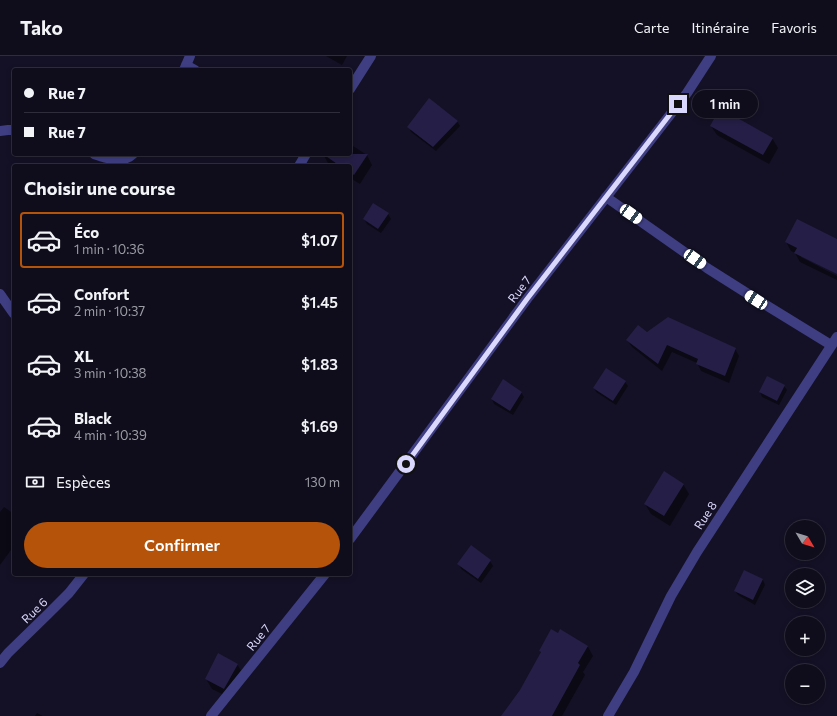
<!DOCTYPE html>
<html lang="fr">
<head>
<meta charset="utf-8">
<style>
	:root { --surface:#0f0d1c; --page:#1d1b29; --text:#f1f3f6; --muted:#9b9ca3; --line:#2f2d3b; --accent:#b45309 }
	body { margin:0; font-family:Commissioner,sans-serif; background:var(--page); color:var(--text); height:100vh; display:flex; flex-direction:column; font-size:15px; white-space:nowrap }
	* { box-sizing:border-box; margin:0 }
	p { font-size:13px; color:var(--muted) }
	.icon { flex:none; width:22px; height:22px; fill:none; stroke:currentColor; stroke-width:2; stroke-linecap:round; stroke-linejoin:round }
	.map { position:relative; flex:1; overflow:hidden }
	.panel { position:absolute; left:12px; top:108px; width:340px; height:412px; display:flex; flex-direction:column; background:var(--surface); border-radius:4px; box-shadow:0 2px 6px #0003,0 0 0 1px var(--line) }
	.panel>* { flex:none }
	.banner { position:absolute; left:12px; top:12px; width:340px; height:88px; border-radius:4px; box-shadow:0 2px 6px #0003,0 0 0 1px var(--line); display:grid; align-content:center; height:88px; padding:0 12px; background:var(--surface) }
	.needle { width:26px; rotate:128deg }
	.buttons { position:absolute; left:785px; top:464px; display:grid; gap:8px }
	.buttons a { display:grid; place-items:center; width:40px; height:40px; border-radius:50%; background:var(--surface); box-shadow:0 2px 6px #0003,0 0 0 1px var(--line); font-size:20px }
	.end { position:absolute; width:18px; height:18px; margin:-9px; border:5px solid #dbd8fd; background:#111; box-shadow:0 0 0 2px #111 }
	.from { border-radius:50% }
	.bubble { position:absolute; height:28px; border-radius:14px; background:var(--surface); box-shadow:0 2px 6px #0003,0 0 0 1px var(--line); font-size:13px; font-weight:600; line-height:28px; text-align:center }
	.car { position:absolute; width:12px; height:24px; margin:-12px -6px; border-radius:5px; box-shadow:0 0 3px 1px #0007; background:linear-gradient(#fff 24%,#345 0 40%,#fff 0 76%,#345 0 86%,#fff 0) }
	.banner b { display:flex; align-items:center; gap:14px; height:38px; font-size:15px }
	.banner b+b { border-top:1px solid var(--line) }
	.banner i { width:10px; height:10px; background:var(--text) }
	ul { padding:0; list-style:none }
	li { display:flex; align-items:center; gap:12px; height:56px; margin:0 8px 6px; padding:0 4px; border:2px solid transparent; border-radius:4px }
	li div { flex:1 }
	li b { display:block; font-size:15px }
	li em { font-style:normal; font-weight:600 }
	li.on { border-color:var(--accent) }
	li>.icon { width:36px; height:36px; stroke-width:1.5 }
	h2 { padding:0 12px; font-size:18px; line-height:48px }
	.pay { display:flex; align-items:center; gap:10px; height:44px; padding:0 12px; font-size:15px }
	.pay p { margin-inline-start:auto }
	.primary-button { display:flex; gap:8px; margin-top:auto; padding:8px 12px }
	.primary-button a { flex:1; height:46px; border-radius:24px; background:var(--accent); color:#fff; font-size:16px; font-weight:600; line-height:46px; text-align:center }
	header { display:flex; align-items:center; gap:24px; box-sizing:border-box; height:56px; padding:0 20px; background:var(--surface); border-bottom:1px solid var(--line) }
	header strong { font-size:19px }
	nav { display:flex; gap:22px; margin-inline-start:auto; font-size:14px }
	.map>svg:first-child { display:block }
	.shadow { fill:#0007 }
	.building { fill:#251e46 }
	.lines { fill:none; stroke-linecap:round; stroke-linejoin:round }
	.minor { stroke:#3f3e83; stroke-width:10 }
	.route { stroke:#dbd8fd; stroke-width:5 }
	.labels { text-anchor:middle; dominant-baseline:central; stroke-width:3.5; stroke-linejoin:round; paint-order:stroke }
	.street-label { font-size:12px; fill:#dbd8fd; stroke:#141126 }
</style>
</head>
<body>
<header>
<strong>Tako</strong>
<nav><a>Carte</a><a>Itinéraire</a><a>Favoris</a></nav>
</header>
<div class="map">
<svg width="837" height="660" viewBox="0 0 837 660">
	<rect width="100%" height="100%" fill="#141126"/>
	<!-- shadow -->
	<path class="shadow" d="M326,0h21l-5,9z
		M457,65l3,5 -24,25 -25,-19 -2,-5z
		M711,70l61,12 6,10 -9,16 -52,-29z
		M350,88l17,11 5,10 -12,19 -10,-6v-12h-17l-5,-3 -5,-9h27z
		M388,158l3,5 -10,14 -14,-9 -3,-5z
		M837,184v33l-36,-18v2l36,19v4l-37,-18 -5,-9 -4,-2 -5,-9z
		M647,277l88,16 4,7 -10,27 -28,-12 -4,-8 -25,-11 -10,19 -30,-24 -5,-7z
		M625,326l3,4 -12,19 -20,-13 -2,-4z
		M784,330l3,4 -8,15 -17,-8 -2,-5z
		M521,336l3,5 -11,18 -19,-11 -2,-5z
		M683,428l6,10 -19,32 -19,-12 -6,-10z
		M4,451l10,7v32l-14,19v-53z
		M471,491l19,14 3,5 -12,17 -20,-14 -2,-5z
		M745,515l18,9 2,5 -10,20 -17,-10 -3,-4z
		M560,574l28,17 5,9 -10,16 2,3 -23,41h-58l17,-25 20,-37 -1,-3 18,-16z
		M237,608l6,10 -13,24 -18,-9 -6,-10z
		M37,657l6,3h-8z"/>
	<!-- building -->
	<path class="building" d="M429,42l29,23 -25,26 -26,-20z
		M720,52l53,30 -10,17 -53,-29z
		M323,98h45l-14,21 -4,-3v-6h-10z
		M373,147l16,10 -11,16 -15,-10z
		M797,163l40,20v35l-43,-21 3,-5 -12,-6z
		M668,261l68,31 -11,28 -29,-12 2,-5 -31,-14 -9,19 -32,-24 12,-15 9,7z
		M606,312l20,13 -13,20 -20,-13z
		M767,320l18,9 -8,16 -18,-9z
		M503,323l19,13 -12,19 -19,-12z
		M664,415l20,13 -20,32 -20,-12z
		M471,489l20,15 -13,19 -21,-15z
		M744,514l19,9 -10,21 -19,-9z
		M551,573l7,4 2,-4 28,17 -10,17 2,2 -28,51h-51l19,-26 21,-38 -2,-1z
		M218,597l20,11 -14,25 -19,-10z"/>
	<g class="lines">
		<!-- minor -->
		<path class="minor" d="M186,9l9,5
			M184,14l6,-14
			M350,33l21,-33
			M0,75l8,-1h6
			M94,98c11,4 29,10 39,0
			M299,110l7,-12
			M606,141l101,71 49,31 75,46
			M0,238l14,20
			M350,483l177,-240 160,-206 24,-37
			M0,607l8,-10 40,-39 21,-21 15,-19
			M211,660l114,-142
			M608,660l26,-44 37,-76 26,-44 140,-215"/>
	</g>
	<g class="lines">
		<!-- route -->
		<path class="route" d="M406,408l121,-165 151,-195"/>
	</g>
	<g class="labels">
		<!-- street labels -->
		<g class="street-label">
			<text transform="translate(519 233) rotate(-53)">Rue 7</text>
			<text transform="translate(705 459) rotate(-57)">Rue 8</text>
			<text transform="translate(34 554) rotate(-44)">Rue 6</text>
			<text transform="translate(258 581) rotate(-51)">Rue 7</text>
		</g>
	</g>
</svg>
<div class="buttons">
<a><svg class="needle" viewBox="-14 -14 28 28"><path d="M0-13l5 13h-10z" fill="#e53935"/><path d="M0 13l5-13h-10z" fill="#9b9ca3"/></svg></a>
<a><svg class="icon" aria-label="layers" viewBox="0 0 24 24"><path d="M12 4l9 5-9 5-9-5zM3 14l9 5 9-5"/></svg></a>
<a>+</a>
<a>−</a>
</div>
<i class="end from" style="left:406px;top:408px"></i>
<i class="end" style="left:678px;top:48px"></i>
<div class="bubble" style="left:692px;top:34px;width:66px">1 min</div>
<i class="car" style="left:631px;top:158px;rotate:125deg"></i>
<i class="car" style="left:695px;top:203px;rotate:125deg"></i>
<i class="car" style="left:756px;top:244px;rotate:303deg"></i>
<div class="banner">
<b><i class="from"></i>Rue 7</b>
<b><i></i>Rue 7</b>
</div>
<section class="panel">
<h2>Choisir une course</h2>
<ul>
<li class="on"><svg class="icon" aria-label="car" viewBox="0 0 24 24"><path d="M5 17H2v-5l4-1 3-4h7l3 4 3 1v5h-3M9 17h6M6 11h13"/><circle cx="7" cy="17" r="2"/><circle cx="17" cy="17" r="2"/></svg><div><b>Éco</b><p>1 min · 10:36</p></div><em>$1.07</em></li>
<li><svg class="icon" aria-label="car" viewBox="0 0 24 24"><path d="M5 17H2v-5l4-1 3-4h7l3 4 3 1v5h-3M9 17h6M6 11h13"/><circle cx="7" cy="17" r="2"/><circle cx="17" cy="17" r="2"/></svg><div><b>Confort</b><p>2 min · 10:37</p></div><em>$1.45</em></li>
<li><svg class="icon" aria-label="car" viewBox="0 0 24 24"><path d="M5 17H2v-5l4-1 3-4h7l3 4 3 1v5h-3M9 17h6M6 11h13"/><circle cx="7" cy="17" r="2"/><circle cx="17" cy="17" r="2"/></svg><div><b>XL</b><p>3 min · 10:38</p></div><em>$1.83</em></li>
<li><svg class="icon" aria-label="car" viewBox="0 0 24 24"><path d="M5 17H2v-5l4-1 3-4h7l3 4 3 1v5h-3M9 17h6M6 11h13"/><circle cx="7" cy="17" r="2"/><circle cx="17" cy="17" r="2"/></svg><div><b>Black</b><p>4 min · 10:39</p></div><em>$1.69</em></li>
</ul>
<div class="pay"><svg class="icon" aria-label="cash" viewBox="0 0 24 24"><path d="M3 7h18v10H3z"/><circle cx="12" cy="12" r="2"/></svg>Espèces<p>130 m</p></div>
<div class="primary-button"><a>Confirmer</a></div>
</section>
</div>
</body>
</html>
